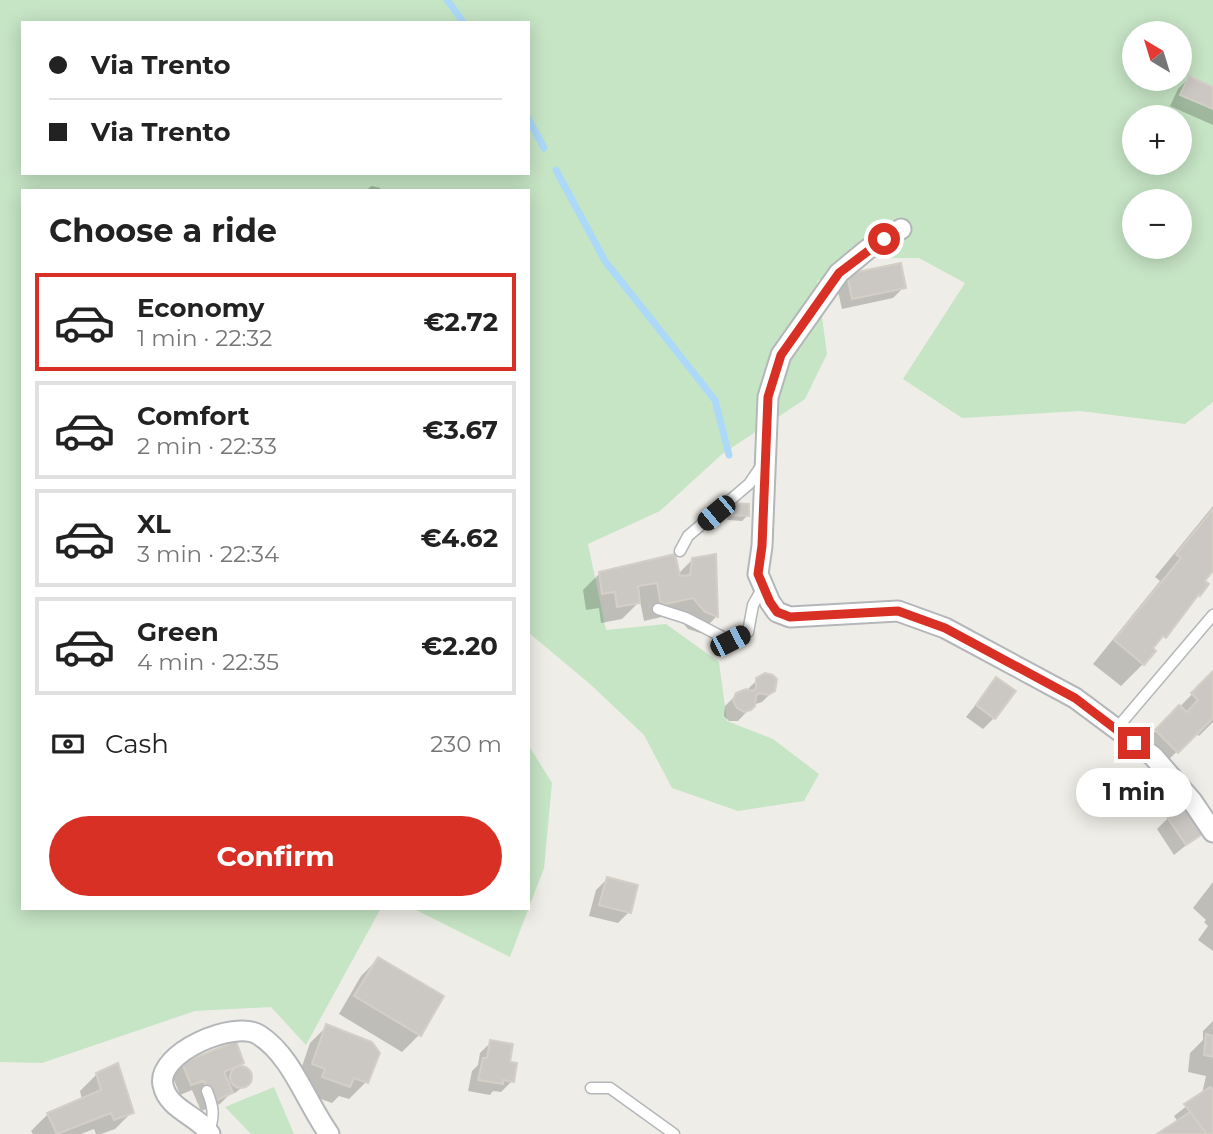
<!DOCTYPE html>
<html lang="en">
<head>
<meta charset="utf-8">
<style>
	:root { --surface:#fff; --page:#f2f2f2; --text:#222; --muted:#767676; --line:#e0e0e0; --accent:#d93025 }
	body { margin:0; font-family:Montserrat,sans-serif; background:var(--page); color:var(--text); height:100vh; display:flex; flex-direction:column; font-size:26px; white-space:nowrap }
	* { box-sizing:border-box; margin:0 }
	p { font-size:23px; color:var(--muted) }
	.icon { flex:none; width:38px; height:38px; fill:none; stroke:currentColor; stroke-width:2; stroke-linecap:round; stroke-linejoin:round }
	.map { position:relative; flex:1; overflow:hidden }
	.panel { position:absolute; left:21px; top:189px; width:509px; height:721px; display:flex; flex-direction:column; background:var(--surface); border-radius:0px; box-shadow:0 4px 18px #0003 }
	.panel>* { flex:none }
	.top-card { position:absolute; left:21px; top:21px; width:509px; height:154px; border-radius:0px; box-shadow:0 4px 18px #0003; display:grid; align-content:center; height:154px; padding:0 28px; background:var(--surface) }
	.needle { width:46px; rotate:322deg }
	.tools { position:absolute; left:1122px; top:21px; display:grid; gap:14px }
	.tools a { display:grid; place-items:center; width:70px; height:70px; border-radius:50%; background:var(--surface); box-shadow:0 4px 18px #0003; font-size:35px }
	.end { position:absolute; width:32px; height:32px; margin:-16px; border:9px solid #d93025; background:#fff; box-shadow:0 0 0 4px #fff }
	.from { border-radius:50% }
	.bubble { position:absolute; height:49px; border-radius:24px; background:var(--surface); box-shadow:0 4px 18px #0003; font-size:23px; font-weight:700; line-height:49px; text-align:center }
	.car { position:absolute; width:21px; height:42px; margin:-21px -10px; border-radius:9px; box-shadow:0 0 5px 2px #0007; background:linear-gradient(#222 24%,#8ab4d8 0 40%,#222 0 76%,#8ab4d8 0 86%,#222 0) }
	.top-card b { display:flex; align-items:center; gap:24px; height:66px; font-size:26px }
	.top-card b+b { border-top:2px solid var(--line) }
	.top-card i { width:18px; height:18px; background:var(--text) }
	ul { padding:0; list-style:none }
	li { display:flex; align-items:center; gap:21px; height:98px; margin:0 14px 10px; padding:0 14px; border:4px solid var(--line); border-radius:0px }
	li div { flex:1 }
	li b { display:block; font-size:26px }
	li em { font-style:normal; font-weight:700 }
	li.active { border-color:var(--accent) }
	li>.icon { width:63px; height:63px; stroke-width:1.5 }
	h2 { padding:0 28px; font-size:32px; line-height:84px }
	.pay { display:flex; align-items:center; gap:18px; height:77px; padding:0 28px; font-size:26px }
	.pay p { margin-inline-start:auto }
	.primary-button { display:flex; gap:14px; margin-top:auto; padding:14px 28px }
	.primary-button a { flex:1; height:80px; border-radius:42px; background:var(--accent); color:#fff; font-size:28px; font-weight:700; line-height:80px; text-align:center }
	.map>svg:first-child { display:block }
	.green { fill:#c6e5c5; fill-rule:evenodd }
	.shadow { fill:#0003 }
	.lines { fill:none; stroke-linecap:round; stroke-linejoin:round }
	.stream { stroke:#add9f9; stroke-width:7 }
	.building { fill:#cbc8c4; stroke:#d4cfc6; stroke-width:2 }
	.service-casing { stroke:#b4b7ba; stroke-width:13 }
	.minor-casing { stroke:#b4b7ba; stroke-width:23 }
	.service { stroke:#fff; stroke-width:10 }
	.minor { stroke:#fff; stroke-width:19 }
	.route { stroke:#d93025; stroke-width:9 }
</style>
</head>
<body>
<div class="map">
<svg width="1213" height="1134" viewBox="0 0 1213 1134">
	<rect width="100%" height="100%" fill="#efede7"/>
	<!-- green -->
	<path class="green" d="M0,0h1213v402l-28,22 -105,-13 -118,7 -59,-39 62,-96 -46,-25h-48l-54,23 10,73 -22,45 -84,56 -61,56 -72,33 18,86 60,-6 53,38 8,59 46,18 46,35 -15,27 -66,10 -66,-23 -28,-53 -54,-51 -61,-51 -1,-442h-505v717h358l-75,137 -35,-38 -76,4 -153,52 -42,-1zM23,23h505v150h-505zM1134,33h46v46h-46zM1134,117h46v46h-46zM1134,201h46v46h-46z
		M529,746l23,37 -8,85 -34,89 -98,-49h116z
		M274,1087l20,47h-43l-26,-27z"/>
	<!-- shadow -->
	<path class="shadow" d="M1189,78l24,11v36l-43,-19 8,-17z
		M372,186l8,2 1,3h-17z
		M848,275l56,12 -11,11 -51,11 -5,-22z
		M733,505l14,11 -5,5 -15,-1 1,-10z
		M1213,506v62l-10,13 4,3 -55,65 -9,15 -22,22 -28,-22 67,-83 -5,-4z
		M693,559l24,57 -17,17 -12,-4 -13,-15 -31,7 -4,-20 -18,18 -21,4 -2,-15 -13,2 -3,-20 17,-17 78,1z
		M1213,673v49l-14,14 -3,-3 -36,35 -21,-20z
		M761,676l12,15 -11,11 -9,3 -15,16h-9l-5,-5 1,-10 12,-12 9,-3z
		M996,679l-2,39 -11,11 -17,-12z
		M1168,818l33,15 -27,22 -17,-26z
		M607,879l22,33 -11,11 -29,-7 7,-26z
		M1213,882v69l-15,-11 10,-14 -4,-4 2,-2 -13,-12z
		M378,959l41,76 -17,17 -63,-38 22,-38z
		M1213,1021v113h-53l18,-12 -4,-6 28,-22 4,-18 -18,-4 2,-19 13,-13v-9z
		M327,1026l39,56 -17,17 -10,-3 -7,7 -25,-9 -10,-13 13,-38z
		M491,1042l17,21 4,18 -11,11 -8,-1 -3,4 -22,-4 4,-20 6,-6 2,-12z
		M242,1063l-6,6h10l4,6 -2,8 -13,10 -3,-1 -12,12 -19,7 -9,-21 -12,5 -8,-20 11,-11z
		M97,1074l35,38 -17,17 -14,5h-5l-2,-5 -13,5h-48l-2,-3 17,-17 34,-14 -2,-9z"/>
	<g class="lines">
		<!-- stream -->
		<path class="stream" d="M447,0l17,23
			M528,118l16,30
			M556,170l49,91 110,139 14,55"/>
	</g>
	<!-- building -->
	<path class="building" d="M1189,76l24,11v22l-33,-14z
		M901,263l5,25 -54,11 -5,-25z
		M732,503l17,1v12l-18,-1z
		M1213,509v62l-8,10 4,3 -9,12 -1,-2 -33,44 -3,-2 -10,12 3,3 -12,14 -30,-25 67,-82 -5,-4z
		M675,554l5,22 10,-1 2,-17 24,-4 2,63 -13,-5 -12,-14 -32,7 -4,-22 -19,3 2,17 -23,4 -2,-15 -13,2 -3,-22z
		M1213,671v47l-35,35 -23,-23 24,-25 8,7 11,-12 -7,-7z
		M765,673l8,2 4,4 -2,12 -7,4 -9,-2 -3,3 -1,10 -4,4 -7,2 -7,-4 -4,-7 3,-8 10,-4 6,2 4,-2v-11z
		M996,677l20,14 -21,28 -19,-14z
		M1185,805l19,28 -18,12 -19,-28z
		M607,877l31,8 -7,28 -32,-8z
		M378,957l66,39 -23,40 -67,-40z
		M326,1024l46,18 8,11 -12,30 -14,-5 -4,9 -28,-10 3,-8 -13,-5z
		M1206,1034l7,2v21l-9,-2z
		M490,1040l23,4 -3,18 7,1 -3,19 -11,-2v4l-25,-4 5,-22h4z
		M236,1041l8,22 -20,9 9,21 -21,9 -8,-21 -13,4 -9,-22z
		M118,1063l16,50 -20,7 -3,-7 -54,21 -10,-21 54,-23 -5,-17z
		M230 1077a11 11 0 1 1 22 0a11 11 0 1 1-22 0Z
		M1210,1087l3,3v44h-6l-23,-30z
		M1190,1112l17,22h-50z"/>
	<g class="lines">
		<defs>
			<path id="service" d="M680,551l8,-15 61,-52 13,-19
				M658,609l28,9 44,23 18,-9 5,-27 9,-16
				M1117,728l96,-113
				M591,1088h19l64,46
				M207,1091c6,15 8,24 2,40"/>
			<path id="minor" d="M901,229l-33,20 -29,24 -58,82 -13,42 -6,149 -4,28 12,28 7,10 13,5 108,-6 47,17 130,70 78,58 39,45 21,31
				M210,1134c-12,-19 -42,-24 -47,-49 -7,-32 72,-66 96,-50 33,21 47,67 70,99"/>
		</defs>
		<!-- service casing -->
		<use href="#service" class="service-casing"/>
		<!-- minor casing -->
		<use href="#minor" class="minor-casing"/>
		<!-- service -->
		<use href="#service" class="service"/>
		<!-- minor -->
		<use href="#minor" class="minor"/>
	</g>
	<g class="lines">
		<!-- route -->
		<path class="route" d="M884,239l-45,34 -58,82 -13,42 -6,149 -4,28 12,28 7,10 13,5 108,-6 47,17 130,70 59,45"/>
	</g>
</svg>
<div class="tools">
<a><svg class="needle" viewBox="-14 -14 28 28"><path d="M0-13l5 13h-10z" fill="#e53935"/><path d="M0 13l5-13h-10z" fill="#767676"/></svg></a>
<a>+</a>
<a>−</a>
</div>
<i class="end from" style="left:884px;top:239px"></i>
<i class="end" style="left:1134px;top:743px"></i>
<div class="bubble" style="left:1076px;top:768px;width:116px">1 min</div>
<i class="car" style="left:716px;top:513px;rotate:230deg"></i>
<i class="car" style="left:730px;top:641px;rotate:63deg"></i>
<div class="top-card">
<b><i class="from"></i>Via Trento</b>
<b><i></i>Via Trento</b>
</div>
<section class="panel">
<h2>Choose a ride</h2>
<ul>
<li class="active"><svg class="icon" aria-label="car" viewBox="0 0 24 24"><path d="M5 17H2v-5l4-1 3-4h7l3 4 3 1v5h-3M9 17h6M6 11h13"/><circle cx="7" cy="17" r="2"/><circle cx="17" cy="17" r="2"/></svg><div><b>Economy</b><p>1 min · 22:32</p></div><em>€2.72</em></li>
<li><svg class="icon" aria-label="car" viewBox="0 0 24 24"><path d="M5 17H2v-5l4-1 3-4h7l3 4 3 1v5h-3M9 17h6M6 11h13"/><circle cx="7" cy="17" r="2"/><circle cx="17" cy="17" r="2"/></svg><div><b>Comfort</b><p>2 min · 22:33</p></div><em>€3.67</em></li>
<li><svg class="icon" aria-label="car" viewBox="0 0 24 24"><path d="M5 17H2v-5l4-1 3-4h7l3 4 3 1v5h-3M9 17h6M6 11h13"/><circle cx="7" cy="17" r="2"/><circle cx="17" cy="17" r="2"/></svg><div><b>XL</b><p>3 min · 22:34</p></div><em>€4.62</em></li>
<li><svg class="icon" aria-label="car" viewBox="0 0 24 24"><path d="M5 17H2v-5l4-1 3-4h7l3 4 3 1v5h-3M9 17h6M6 11h13"/><circle cx="7" cy="17" r="2"/><circle cx="17" cy="17" r="2"/></svg><div><b>Green</b><p>4 min · 22:35</p></div><em>€2.20</em></li>
</ul>
<div class="pay"><svg class="icon" aria-label="cash" viewBox="0 0 24 24"><path d="M3 7h18v10H3z"/><circle cx="12" cy="12" r="2"/></svg>Cash<p>230 m</p></div>
<div class="primary-button"><a>Confirm</a></div>
</section>
</div>
</body>
</html>
